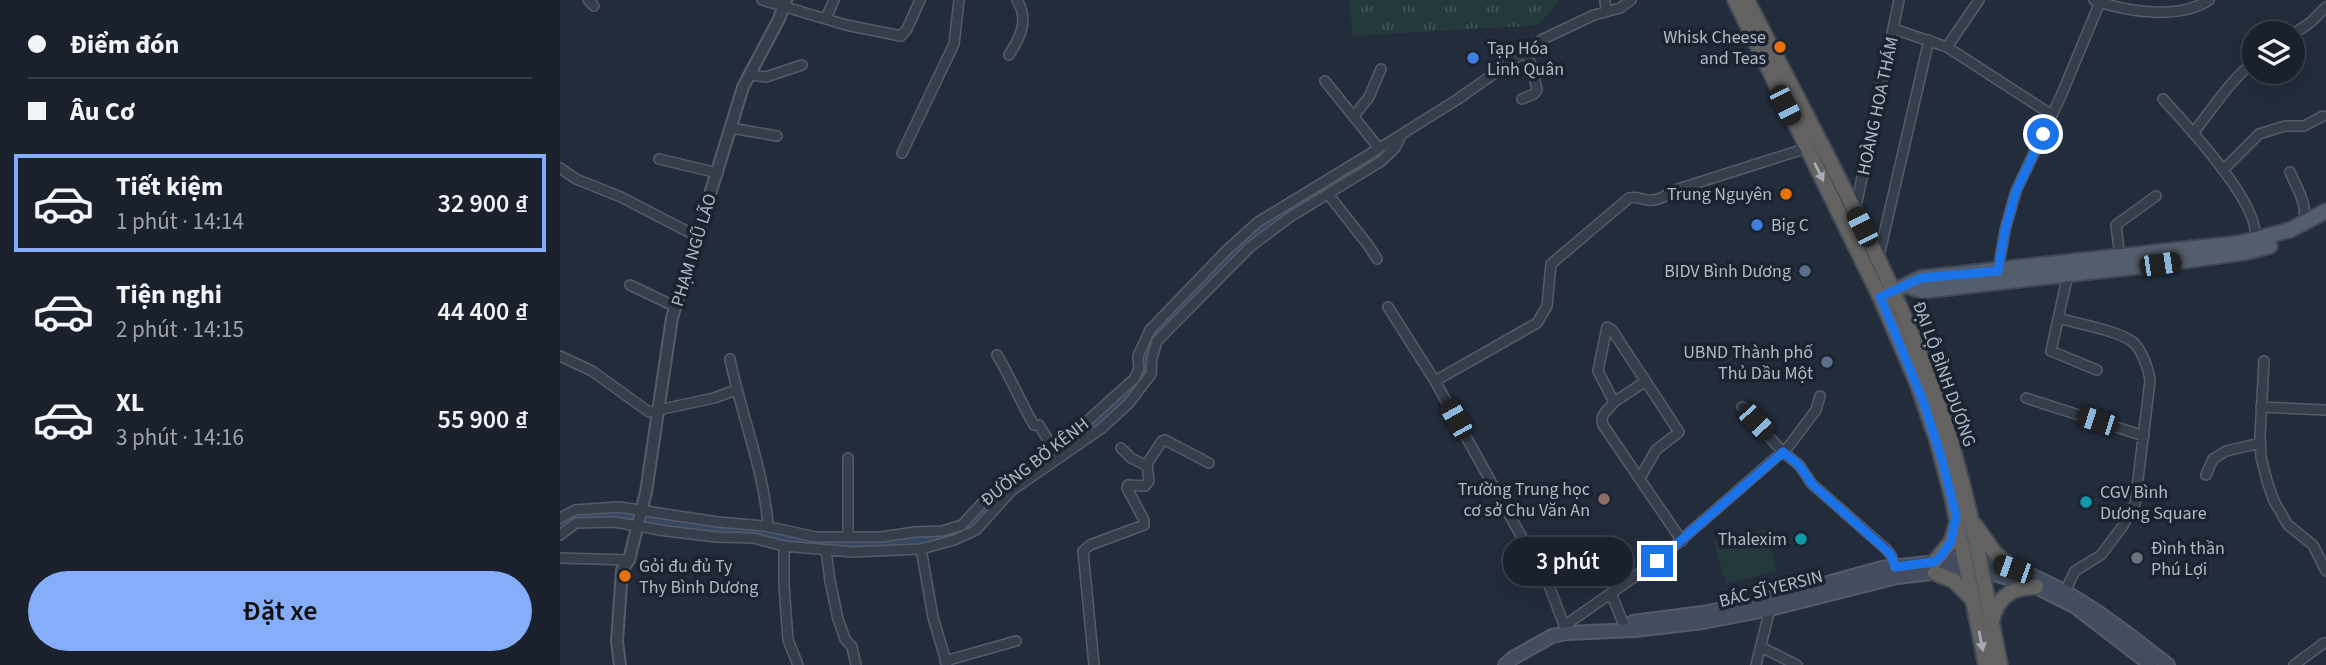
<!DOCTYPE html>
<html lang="vi">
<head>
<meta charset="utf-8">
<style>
	:root { --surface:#1a212c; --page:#232934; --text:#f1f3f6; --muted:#9fa3a9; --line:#383e48; --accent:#85adf8 }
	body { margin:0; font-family:"Source Sans 3",sans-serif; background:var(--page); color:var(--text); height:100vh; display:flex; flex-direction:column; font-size:26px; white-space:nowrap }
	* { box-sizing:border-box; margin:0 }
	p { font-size:23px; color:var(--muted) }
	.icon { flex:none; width:38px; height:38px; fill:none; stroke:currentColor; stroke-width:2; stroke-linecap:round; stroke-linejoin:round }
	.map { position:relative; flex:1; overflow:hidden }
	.panel { display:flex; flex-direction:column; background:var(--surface); width:560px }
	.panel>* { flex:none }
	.banner { display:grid; align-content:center; height:154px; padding:0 28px; background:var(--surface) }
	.controls { position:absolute; left:1682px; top:21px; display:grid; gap:14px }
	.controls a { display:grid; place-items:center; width:63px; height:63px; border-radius:50%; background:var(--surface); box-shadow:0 7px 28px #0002,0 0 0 2px var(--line); font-size:35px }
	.end { position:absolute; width:32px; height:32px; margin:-16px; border:9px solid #1a73e8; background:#fff; box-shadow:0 0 0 4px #fff }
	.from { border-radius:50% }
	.bubble { position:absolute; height:49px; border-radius:24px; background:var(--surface); box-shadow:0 7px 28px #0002,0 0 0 2px var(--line); font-size:23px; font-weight:600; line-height:49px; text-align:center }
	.car { position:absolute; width:21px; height:42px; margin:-21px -10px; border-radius:9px; box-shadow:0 0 5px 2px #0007; background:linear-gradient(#222 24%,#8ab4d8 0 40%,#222 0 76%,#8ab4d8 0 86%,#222 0) }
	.banner b { display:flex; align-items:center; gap:24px; height:66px; font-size:26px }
	.banner b+b { border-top:2px solid var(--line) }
	.banner i { width:18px; height:18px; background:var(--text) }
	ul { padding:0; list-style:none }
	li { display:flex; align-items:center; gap:21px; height:98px; margin:0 14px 10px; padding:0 14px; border:4px solid transparent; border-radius:0px }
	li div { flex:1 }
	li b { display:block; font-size:26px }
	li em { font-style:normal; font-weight:600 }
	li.selected { border-color:var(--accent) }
	li>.icon { width:63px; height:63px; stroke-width:1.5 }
	.cta { display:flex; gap:14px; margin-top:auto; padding:14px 28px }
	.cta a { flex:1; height:80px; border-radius:42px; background:var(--accent); color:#111; font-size:28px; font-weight:600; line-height:80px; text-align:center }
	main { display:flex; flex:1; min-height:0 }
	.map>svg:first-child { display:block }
	.green { fill:#24393c }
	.park { fill:url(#park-tufts) }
	.water { fill:#364763 }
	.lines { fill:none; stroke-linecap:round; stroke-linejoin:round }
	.minor-casing { stroke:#545c69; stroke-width:12 }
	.tertiary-casing { stroke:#545c69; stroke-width:14 }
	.secondary-casing { stroke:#545c69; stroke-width:16 }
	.primary-casing { stroke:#3f4754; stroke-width:18 }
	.trunk-casing { stroke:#414956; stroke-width:18 }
	.minor { stroke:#363e4c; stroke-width:9 }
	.tertiary { stroke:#363e4c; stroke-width:10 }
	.secondary { stroke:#444d5f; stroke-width:12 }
	.primary { stroke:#545d6c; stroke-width:14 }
	.trunk { stroke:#636260; stroke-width:14 }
	.oneway { fill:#a5acb8 }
	.route { stroke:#1a73e8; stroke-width:9 }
	.food-dot { fill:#e8710a; stroke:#1b2330; stroke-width:2.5 }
	.shop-dot { fill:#3f7fe0; stroke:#1b2330; stroke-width:2.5 }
	.service-dot { fill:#5c6f8a; stroke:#1b2330; stroke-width:2.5 }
	.education-dot { fill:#8d6e63; stroke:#1b2330; stroke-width:2.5 }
	.culture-dot { fill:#0f9aa8; stroke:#1b2330; stroke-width:2.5 }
	.worship-dot { fill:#6b7280; stroke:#1b2330; stroke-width:2.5 }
	.labels { text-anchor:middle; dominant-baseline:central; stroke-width:7; stroke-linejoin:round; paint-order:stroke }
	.poi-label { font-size:18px; fill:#b1b9c7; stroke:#1b2330; text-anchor:end }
	.street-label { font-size:18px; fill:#b1b9c7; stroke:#1b2330 }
</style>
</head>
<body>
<main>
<section class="panel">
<div class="banner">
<b><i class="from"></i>Điểm đón</b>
<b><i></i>Âu Cơ</b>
</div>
<ul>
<li class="selected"><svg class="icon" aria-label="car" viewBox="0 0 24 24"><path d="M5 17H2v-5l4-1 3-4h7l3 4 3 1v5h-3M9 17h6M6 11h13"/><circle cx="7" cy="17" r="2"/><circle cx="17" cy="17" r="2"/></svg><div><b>Tiết kiệm</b><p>1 phút · 14:14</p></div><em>32 900 ₫</em></li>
<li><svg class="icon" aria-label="car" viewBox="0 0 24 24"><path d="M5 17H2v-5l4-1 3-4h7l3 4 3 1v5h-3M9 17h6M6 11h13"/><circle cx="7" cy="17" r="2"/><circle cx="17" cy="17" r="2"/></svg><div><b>Tiện nghi</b><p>2 phút · 14:15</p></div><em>44 400 ₫</em></li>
<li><svg class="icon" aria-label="car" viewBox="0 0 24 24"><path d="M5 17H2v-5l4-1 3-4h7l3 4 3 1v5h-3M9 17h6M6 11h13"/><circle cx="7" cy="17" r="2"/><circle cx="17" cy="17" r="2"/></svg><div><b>XL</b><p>3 phút · 14:16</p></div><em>55 900 ₫</em></li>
</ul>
<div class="cta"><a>Đặt xe</a></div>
</section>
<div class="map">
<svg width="1766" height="665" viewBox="0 0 1766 665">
	<defs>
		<pattern id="park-tufts" width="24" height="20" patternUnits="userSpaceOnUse" patternTransform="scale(1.75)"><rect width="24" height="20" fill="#24393c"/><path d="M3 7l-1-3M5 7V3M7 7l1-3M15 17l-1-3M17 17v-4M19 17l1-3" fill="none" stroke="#415457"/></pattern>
	</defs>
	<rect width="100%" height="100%" fill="#222c3b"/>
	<!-- green -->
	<path class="green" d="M1206,529l11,42 -51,13 -12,-42z"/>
	<!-- park -->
	<path class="park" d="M789,0h210l-20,25 -186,11z"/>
	<!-- water -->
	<path class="water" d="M820,150l3,3 -110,72 -118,115 -10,38 -8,12 -41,39 -45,32 -81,69 -22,9 -41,8h-78l-51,-5 -18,-7 -43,-2 -115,-14 -42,13v-9l6,-7 14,-5h42l251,30 40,-3 44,-9 51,-47 61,-41 59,-50 12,-13 1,-20 8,-22 103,-103 17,-14z"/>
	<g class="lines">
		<defs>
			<path id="minor" d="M28,0l6,6
				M202,0l84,25 55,11 6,-7 13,-29
				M1045,0l1,12
				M1534,0c33,12 85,20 115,0
				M266,18l8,-18
				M1334,29l53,18 105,68
				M1732,35l19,-13 15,-15
				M1387,47l32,-47
				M449,55c12,-19 20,-35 8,-55
				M190,75l16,2 36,-12
				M765,81l53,66
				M962,99l12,-5 3,-4 -5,-24 -7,-15
				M1603,99c22,24 102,110 91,141
				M794,116l15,-19 12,-28
				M171,128l46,8
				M1633,133c19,-23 37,-53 61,-71
				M342,153l52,-109 5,-44
				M99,159l59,14
				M0,168l16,11 45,18 77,40
				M1663,170l36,-36 26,-8h19l19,-10
				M1730,172c6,15 20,35 12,51
				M768,194l40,51 9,14
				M1295,211l44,-211
				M1560,257l-4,-32 40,-29
				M1318,260l51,-220
				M1438,271l7,-41 11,-39 45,-95 39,-94
				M1508,274l-17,77 46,19
				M70,285l46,22
				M828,307l47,74 115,207 17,45
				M1498,318c21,6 58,12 75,24 9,8 16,28 17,39l-15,123 -13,23 -21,28 -26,16 -10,20
				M437,355c14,23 23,46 37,70h5l14,23
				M0,356l32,15 57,41 65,-14 22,-8
				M170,359c11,56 34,110 38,167
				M1704,361l-4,75 1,21 6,24 7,20 14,24 25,20 13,26
				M875,381l102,-58 10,-17 4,-42 78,-66c9,-2 10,1 18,2 10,2 20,-5 28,-10l132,-42
				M1466,398l118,38
				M1054,402l32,-21
				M1182,407l41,45 16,13 13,19 74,65 5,6 4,12
				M1701,407l65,3
				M561,448l10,10 16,8
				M1646,475l7,-16 13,-8 34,-8
				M1080,478l16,-28 23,-18 -67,-102 -5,-3 -9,44 16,31c-5,8 -15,12 -11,23l79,116
				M0,518l15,-8 44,-3 99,15 47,4 51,11h65l34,-5 27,-1 20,-6 36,-39 75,-52 61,-55 5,-10 -1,-13 12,-26 76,-79 32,-29 143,-87
				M0,535l16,-12 38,-1 52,9 51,6 36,1 31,8 69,6 68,-3 33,-9 22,-10 35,-39 91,-63 27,-25 22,-29 1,-16 5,-17 93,-94 40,-30 90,-55 15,-14 7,-14 56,-35 85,-60 51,-24 26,-7 11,-8
				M288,537v-79
				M224,546v39l4,55 10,25
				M361,549l12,68 14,48
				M266,550l4,31 8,38 7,20 7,8 4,18
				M0,558l69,2
				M1051,593l12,30
				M1004,626l93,-65 132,-115 27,-36 4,-14
				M1201,647l36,18
				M385,661l71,-20
				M534,665l-11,-114 7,-6 54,-20v-5l-17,-32 1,-3 17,1 4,-5 -2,-17 15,-23 3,-1 44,23
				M1196,665l14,-56
				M1734,665l30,-22"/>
			<path id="tertiary" d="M60,665l-3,-24 5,-71 7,-10 17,-68 26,-174 71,-231 36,-68 7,-19"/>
			<path id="secondary" d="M1420,559c73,15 131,61 188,106
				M1422,570l54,17 38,19 77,59
				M1073,622l69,-9 49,-9 131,-36 83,-9
				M945,665l8,-7 39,-22 15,-3 68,-3 68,-8 67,-13 127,-32 70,-8"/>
			<path id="primary" d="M1348,286l14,5 238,-27 87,-12 23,-6
				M1333,291l28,-13 320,-35 49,-13 36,-19"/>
			<path id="trunk" d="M1175,0l145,297 37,86 20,58 15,56 34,168
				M1187,0c67,132 141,263 191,402 30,85 45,175 62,263
				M1415,525l20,28 18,15
				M1374,562l17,-20 5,-17
				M1375,573l19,8 19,19
				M1432,621c5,-24 20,-34 44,-34"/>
		</defs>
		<!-- minor casing -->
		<use href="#minor" class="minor-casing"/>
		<!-- tertiary casing -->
		<use href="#tertiary" class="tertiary-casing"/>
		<!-- secondary casing -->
		<use href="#secondary" class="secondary-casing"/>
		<!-- primary casing -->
		<use href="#primary" class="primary-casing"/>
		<!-- trunk casing -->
		<use href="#trunk" class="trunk-casing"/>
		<!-- minor -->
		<use href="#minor" class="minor"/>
		<!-- tertiary -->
		<use href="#tertiary" class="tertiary"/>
		<!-- secondary -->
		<use href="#secondary" class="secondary"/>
		<!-- primary -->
		<use href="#primary" class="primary"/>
		<!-- trunk -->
		<use href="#trunk" class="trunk"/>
	</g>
	<!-- one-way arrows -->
	<defs><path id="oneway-solid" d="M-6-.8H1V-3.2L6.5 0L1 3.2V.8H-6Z" transform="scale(1.75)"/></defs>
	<g class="oneway">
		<use href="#oneway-solid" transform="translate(1259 172) rotate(64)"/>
		<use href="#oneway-solid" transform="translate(1421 641) rotate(79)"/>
	</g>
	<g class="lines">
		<!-- route -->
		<path class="route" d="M1097,561l126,-109 16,13 13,19 73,65 6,6 4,12 39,-5 6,-5 11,-15 5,-26 -14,-56 -19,-59 -43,-104 41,-19 77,-7 7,-41 11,-39 27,-57"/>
	</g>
	<!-- markers -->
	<g class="food-dot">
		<circle cx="1220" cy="47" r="7"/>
		<circle cx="1226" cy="194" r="7"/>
		<circle cx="65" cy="576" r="7"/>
	</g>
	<g class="shop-dot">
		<circle cx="913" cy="58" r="7"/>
		<circle cx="1197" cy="225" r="7"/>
	</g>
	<g class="service-dot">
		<circle cx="1245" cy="271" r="7"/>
		<circle cx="1267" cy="362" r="7"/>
	</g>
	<circle class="education-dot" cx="1044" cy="499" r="7"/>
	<g class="culture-dot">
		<circle cx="1526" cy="502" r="7"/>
		<circle cx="1241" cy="539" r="7"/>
	</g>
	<circle class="worship-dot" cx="1577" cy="558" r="7"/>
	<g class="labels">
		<!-- poi labels -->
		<g class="poi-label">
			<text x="1206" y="37">Whisk Cheese<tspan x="1206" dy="21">and Teas</tspan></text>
			<text x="927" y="48" text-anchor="start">Tạp Hóa<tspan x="927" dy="21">Linh Quân</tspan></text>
			<text x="1212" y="194">Trung Nguyên</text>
			<text x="1211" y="225" text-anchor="start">Big C</text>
			<text x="1231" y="271">BIDV Bình Dương</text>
			<text x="1253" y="352">UBND Thành phố<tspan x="1253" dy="21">Thủ Dầu Một</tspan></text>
			<text x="1030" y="489">Trường Trung học<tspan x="1030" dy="21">cơ sở Chu Văn An</tspan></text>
			<text x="1540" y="492" text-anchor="start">CGV Bình<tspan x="1540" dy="21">Dương Square</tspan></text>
			<text x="1227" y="539">Thalexim</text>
			<text x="1591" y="548" text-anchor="start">Đình thần<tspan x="1591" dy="21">Phú Lợi</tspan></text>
			<text x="79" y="566" text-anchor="start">Gỏi đu đủ Ty<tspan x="79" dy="21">Thy Bình Dương</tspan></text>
		</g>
		<!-- street labels -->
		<g class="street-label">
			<text transform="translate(1318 106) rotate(-78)">HOÀNG HOA THÁM</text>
			<text transform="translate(134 250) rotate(-73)">PHẠM NGŨ LÃO</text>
			<text transform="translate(1384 374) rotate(70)">ĐẠI LỘ BÌNH DƯƠNG</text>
			<text transform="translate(475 462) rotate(-38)">ĐƯỜNG BỜ KÊNH</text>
			<text transform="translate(1211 589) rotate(-14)">BÁC SĨ YERSIN</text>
		</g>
	</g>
</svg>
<div class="controls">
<a><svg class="icon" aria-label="layers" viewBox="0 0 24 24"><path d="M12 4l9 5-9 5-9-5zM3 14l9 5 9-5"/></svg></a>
</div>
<i class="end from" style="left:1483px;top:134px"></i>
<i class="end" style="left:1097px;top:561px"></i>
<div class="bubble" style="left:943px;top:537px;width:130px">3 phút</div>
<i class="car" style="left:1225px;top:105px;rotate:153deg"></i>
<i class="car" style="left:1302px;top:227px;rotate:333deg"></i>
<i class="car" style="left:1600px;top:264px;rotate:82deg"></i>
<i class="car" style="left:896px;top:419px;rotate:331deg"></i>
<i class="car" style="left:1537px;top:421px;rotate:288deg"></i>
<i class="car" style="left:1196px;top:422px;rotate:137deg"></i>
<i class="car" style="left:1453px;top:569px;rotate:289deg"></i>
</div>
</main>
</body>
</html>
